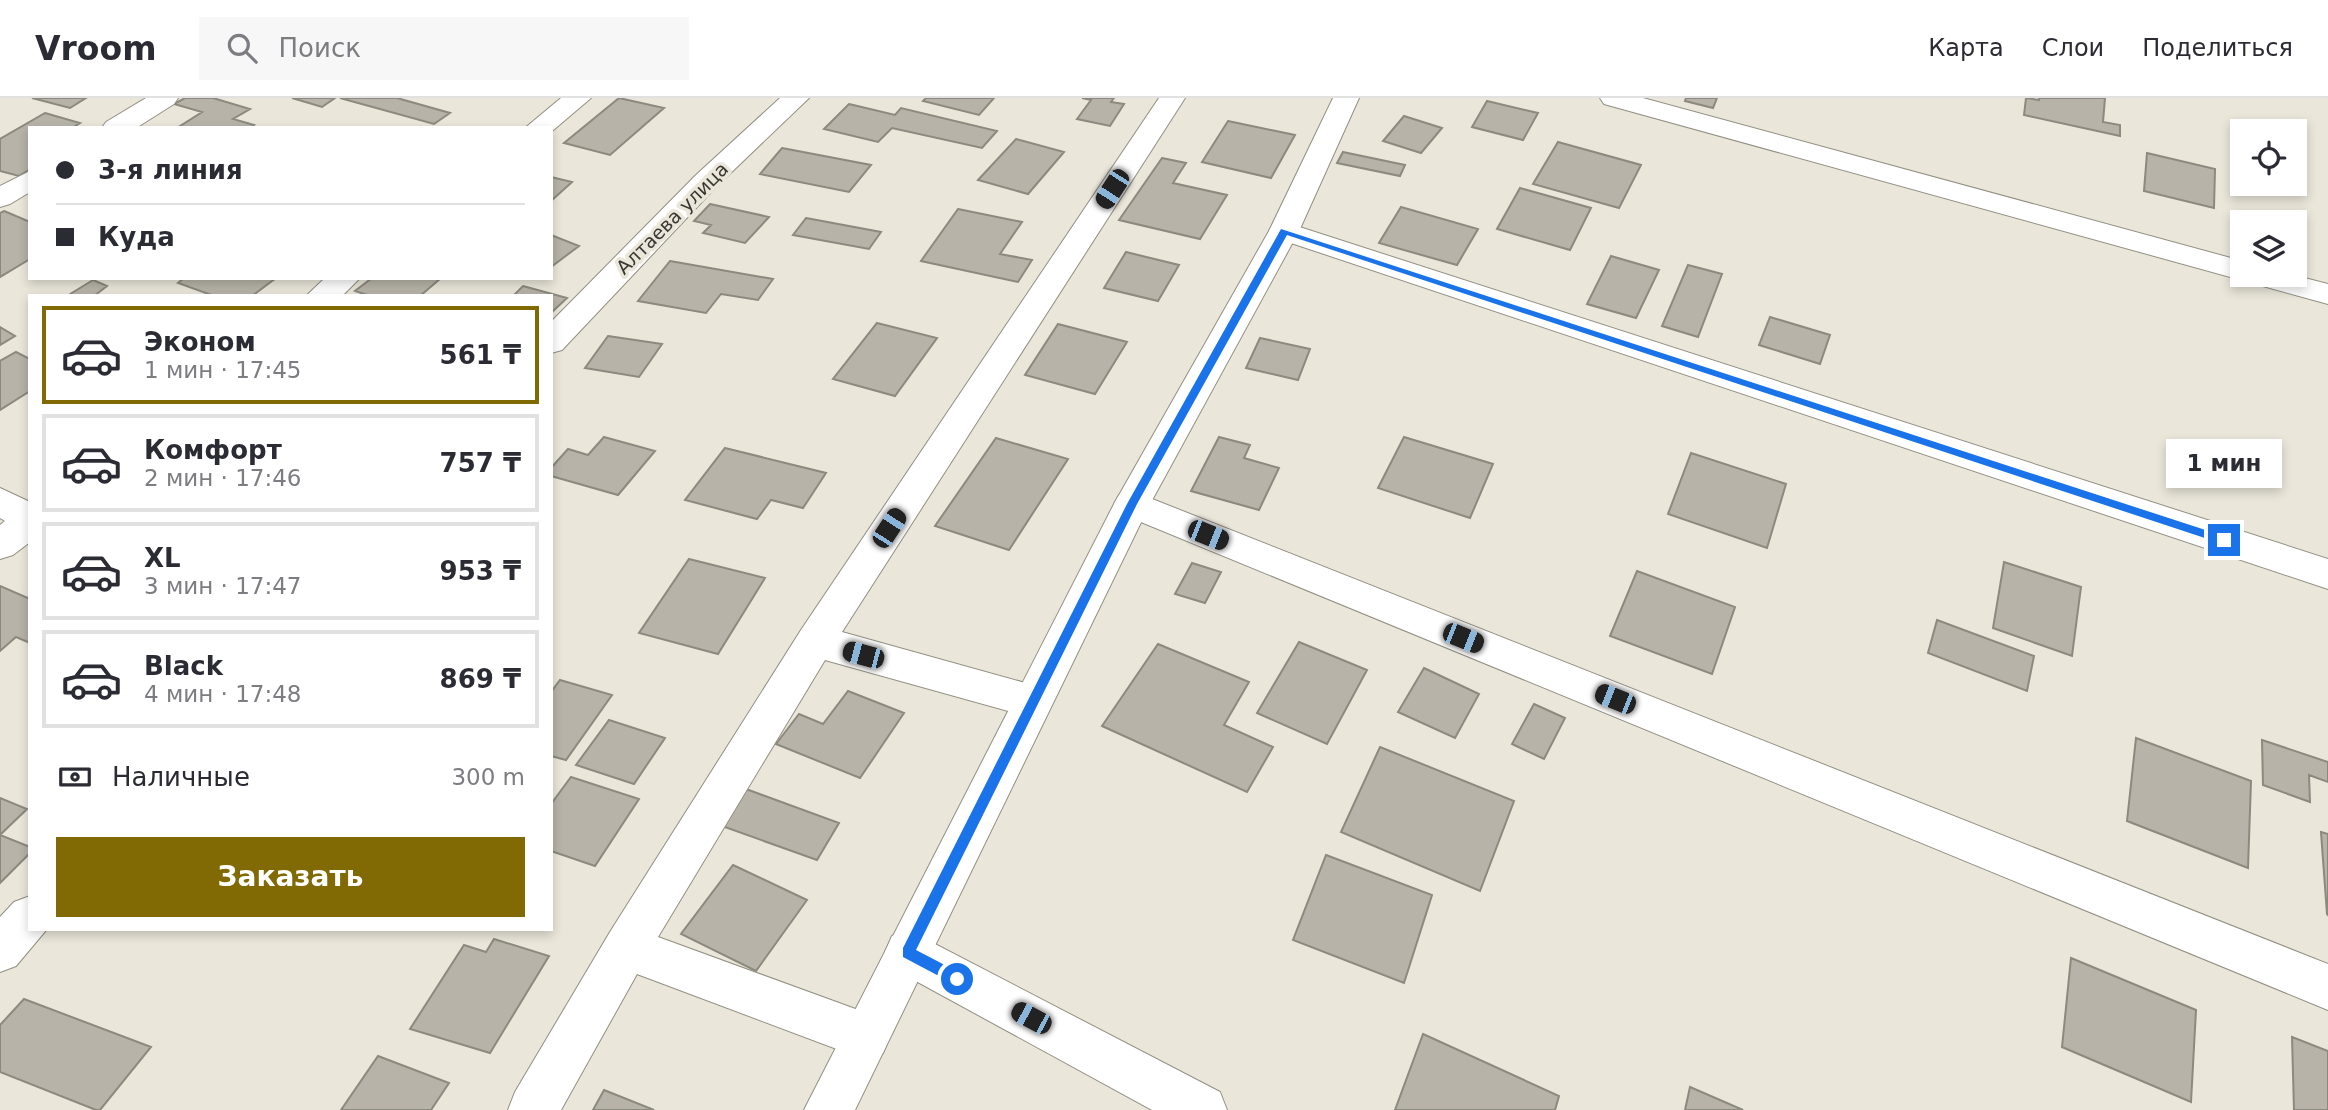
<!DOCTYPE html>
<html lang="ru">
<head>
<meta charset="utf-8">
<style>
	:root { --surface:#fff; --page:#f7f7f7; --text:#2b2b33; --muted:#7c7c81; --line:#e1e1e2; --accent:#816a03 }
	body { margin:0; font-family:"DejaVu Sans",sans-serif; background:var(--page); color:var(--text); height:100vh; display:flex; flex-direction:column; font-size:26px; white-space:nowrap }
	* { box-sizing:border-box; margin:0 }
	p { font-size:23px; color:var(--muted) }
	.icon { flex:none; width:38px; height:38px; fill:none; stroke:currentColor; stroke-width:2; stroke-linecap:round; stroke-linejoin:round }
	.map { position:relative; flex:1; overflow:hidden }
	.side { position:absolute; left:28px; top:196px; width:525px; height:637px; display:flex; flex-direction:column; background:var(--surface); border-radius:0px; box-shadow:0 4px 10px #0003 }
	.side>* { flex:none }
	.top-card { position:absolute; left:28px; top:28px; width:525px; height:154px; border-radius:0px; box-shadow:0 4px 10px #0003; display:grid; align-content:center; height:154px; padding:0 28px; background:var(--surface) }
	.tools { position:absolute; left:2230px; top:21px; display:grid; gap:14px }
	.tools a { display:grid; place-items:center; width:77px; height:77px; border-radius:0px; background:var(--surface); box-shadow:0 4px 10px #0003; font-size:35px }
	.end { position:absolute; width:32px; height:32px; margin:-16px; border:9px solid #1a73e8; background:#fff; box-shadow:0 0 0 4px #fff }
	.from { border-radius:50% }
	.bubble { position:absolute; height:49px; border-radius:0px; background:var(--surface); box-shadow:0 4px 10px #0003; font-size:23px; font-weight:700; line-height:49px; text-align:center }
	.car { position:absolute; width:21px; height:42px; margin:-21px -10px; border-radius:9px; box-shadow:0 0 5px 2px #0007; background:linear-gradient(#222 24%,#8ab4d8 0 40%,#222 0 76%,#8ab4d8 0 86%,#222 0) }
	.top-card b { display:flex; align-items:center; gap:24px; height:66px; font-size:26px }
	.top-card b+b { border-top:2px solid var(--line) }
	.top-card i { width:18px; height:18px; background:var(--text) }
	ul { padding:12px 0 0; list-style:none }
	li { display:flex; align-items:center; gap:21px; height:98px; margin:0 14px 10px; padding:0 14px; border:4px solid var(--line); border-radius:0px }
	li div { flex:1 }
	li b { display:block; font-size:26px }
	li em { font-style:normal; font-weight:700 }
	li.active { border-color:var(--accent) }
	li>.icon { width:63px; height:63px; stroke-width:1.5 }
	.pay { display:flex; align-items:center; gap:18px; height:77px; padding:0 28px; font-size:26px }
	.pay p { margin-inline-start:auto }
	.button { display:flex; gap:14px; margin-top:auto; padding:14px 28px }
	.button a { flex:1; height:80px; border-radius:0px; background:var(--accent); color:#fff; font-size:28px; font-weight:700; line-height:80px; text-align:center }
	header { display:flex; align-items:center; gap:42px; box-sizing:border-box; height:98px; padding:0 35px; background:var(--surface); border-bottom:2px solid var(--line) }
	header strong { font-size:33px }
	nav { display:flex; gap:38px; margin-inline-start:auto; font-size:24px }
	.search { width:490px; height:63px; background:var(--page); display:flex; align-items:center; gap:18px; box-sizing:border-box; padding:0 24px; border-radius:0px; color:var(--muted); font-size:26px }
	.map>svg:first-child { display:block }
	.building { fill:#b7b3a8; stroke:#8c897e; stroke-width:2 }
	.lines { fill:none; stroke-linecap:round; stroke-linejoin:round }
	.minor-casing { stroke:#928f83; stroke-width:2 }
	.tertiary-casing { stroke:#928f83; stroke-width:2 }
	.minor { fill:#fff; fill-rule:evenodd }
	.tertiary { fill:#fff; fill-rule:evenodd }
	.route { fill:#1a73e8 }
	.labels { text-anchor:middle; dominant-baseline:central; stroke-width:7; stroke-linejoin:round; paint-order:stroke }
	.far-street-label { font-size:19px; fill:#393733; stroke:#eae6da }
</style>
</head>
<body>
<header>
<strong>Vroom</strong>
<div class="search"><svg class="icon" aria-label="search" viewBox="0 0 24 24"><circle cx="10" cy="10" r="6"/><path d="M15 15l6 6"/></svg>Поиск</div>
<nav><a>Карта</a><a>Слои</a><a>Поделиться</a></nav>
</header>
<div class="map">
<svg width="2328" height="1012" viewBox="0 0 2328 1012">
	<rect width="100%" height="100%" fill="#eae6da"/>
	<!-- building -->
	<path class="building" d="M32,0h54l-16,10z
		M185,0h28l37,11 -17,10 21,6 -4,3h-73l25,-16 -28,-8z
		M292,0h43l-13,9z
		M340,0h57l53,15 -16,11z
		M619,0l45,10 -54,47 -46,-12z
		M926,0h68l-15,17 -56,-14z
		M1082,0h32l-3,4 13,2 -14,22 -33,-7 14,-19z
		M1686,0h31l-4,10 -28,-7z
		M2026,0l13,2v-2h66l-2,24 17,3v11l-96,-21z
		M1487,3l51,12 -15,27 -51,-13z
		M849,6l46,11 6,-7 96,23 -15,17 -90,-20 -14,14 -54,-13z
		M45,15l35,10 -8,5h-42v41l-11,7 -19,-5v-32z
		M1404,18l38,12 -21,25 -38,-12z
		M1228,23l67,14 -24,43 -69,-16z
		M1016,41l48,13 -36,42 -50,-14z
		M1558,44l83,23 -22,43 -86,-24z
		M782,50l89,17 -22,27 -89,-18z
		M1343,54l62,13 -5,11 -63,-13z
		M2147,55l68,16 -1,39 -70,-17z
		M1162,60l24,5 -13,20 54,12 -27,44 -81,-19z
		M551,79l21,5 -21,19z
		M1520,90l71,20 -21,42 -73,-21z
		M710,106l59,13 -24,26 -42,-10 8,-8 -17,-4z
		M1401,109l77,22 -21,36 -78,-22z
		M958,111l64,13 -22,32 32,6 -14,22 -97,-21z
		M4,113l26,11v37l-30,18v-64z
		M806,120l75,14 -12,17 -76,-14z
		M551,137l28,11 -28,21z
		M1126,154l53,13 -21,36 -54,-13z
		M1611,158l48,14 -23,48 -49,-14z
		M670,163l103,18 -15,21 -37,-6 -15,19 -68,-12z
		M1688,167l34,9 -24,63 -36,-11z
		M184,180h92l-24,18h-38l-36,-13z
		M372,180h69l-21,18h-50l-15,-5z
		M93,182l14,6 -13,10h-27z
		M523,188l44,12 -16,15v-17h-38z
		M1770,219l60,18 -10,29 -61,-19z
		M877,225l60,15 -42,58 -62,-17z
		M1058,226l69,18 -32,52 -70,-19z
		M0,229l15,9 -15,9z
		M608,238l54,8 -23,33 -54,-9z
		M1260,240l50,11 -12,31 -52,-12z
		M16,254l14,7v32l-30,19v-49z
		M604,339l51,14 -37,44 -67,-19v-8l17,-19 20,6z
		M1219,339l31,8 -6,13 35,10 -20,42 -68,-19z
		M1404,339l89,27 -23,54 -92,-30z
		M996,340l72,21 -59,91 -74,-24z
		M725,350l101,25 -23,35 -32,-8 -14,19 -72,-19z
		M1691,355l95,31 -19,64 -99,-34z
		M689,461l76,19 -47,76 -79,-21z
		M2004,464l77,25 -9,69 -79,-28z
		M1192,465l29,9 -16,31 -30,-9z
		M1637,473l98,36 -23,67 -102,-38z
		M0,488l30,13v44l-14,-6 -16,14z
		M1937,522l97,36 -7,35 -99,-38z
		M1299,544l68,28 -40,74 -70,-31z
		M1158,546l91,38 -25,43 49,22 -26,45 -145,-66z
		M1424,570l55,26 -24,44 -57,-26z
		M560,582l52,15 -46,65 -15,-4v-64z
		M848,593l56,22 -44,65 -84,-34 23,-30 24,10z
		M1534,606l31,14 -21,41 -32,-15z
		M609,622l56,18 -31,46 -58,-19z
		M2136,640l115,43 -3,87 -121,-47z
		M2262,642l66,22v20l-19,-7 1,27 -47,-17z
		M1380,649l134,54 -34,90 -139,-59z
		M571,679l68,22 -44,67 -44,-15v-47z
		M746,691l93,34 -22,37 -95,-34z
		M0,700l27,11 -27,26 30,12v6l-30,30z
		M2321,734l7,2v81l-1,-1z
		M1326,757l106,40 -28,88 -111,-43z
		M733,767l74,35 -51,71 -75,-37z
		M494,841l55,17 -59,97 -80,-24 54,-84 22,7z
		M2071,860l125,52 -5,92 -129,-55z
		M24,901l127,48 -51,63h-4l-96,-38v-47z
		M1423,936l136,62 -4,14h-160z
		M2292,939l36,14v59h-34z
		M378,958l71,27 -18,27h-90z
		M1690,989l53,23h-58z
		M604,992l50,20h-61z"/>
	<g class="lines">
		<defs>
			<path id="minor" d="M146,0h32l-4,6 -38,24h-34l4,-6z
				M561,0h30l-40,34v-4h-26z
				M780,0h29l-93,89 -154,163 -11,3v-31l145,-147z
				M1159,0h26l-343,534 205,57 6,12 -6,12 -14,5 -208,-58 -167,277 225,82 7,17 -7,17 -17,7 -229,-86 -76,136h-53l7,-18 95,-160 191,-302z
				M1600,0h43l599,163v14h51l35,9v20l-724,-200z
				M30,73v21l-20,12 -10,3v-21z
				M1284,124l1044,337v30l-1055,-352 -4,-6 4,-6z
				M325,180h35l-18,18h-36z
				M0,390l30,14v40l-17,13 -13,4v-34l5,-4 -5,-3z
				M1132,393l1196,473v46l-1209,-497 -5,-9 5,-9z
				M30,798v33h17l-31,37 -16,6v-55l14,-15z
				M908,832l312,162 7,18h-75l-260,-142 -7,-16 7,-16z"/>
			<path id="tertiary" d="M1333,0h26l-60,133 -149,273 -295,606h-51l310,-606 155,-273z"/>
		</defs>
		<!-- minor casing -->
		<use href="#minor" class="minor-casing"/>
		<!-- tertiary casing -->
		<use href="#tertiary" class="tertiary-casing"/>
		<!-- minor -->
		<use href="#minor" class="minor"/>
		<!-- tertiary -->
		<use href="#tertiary" class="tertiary"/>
	</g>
	<!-- route -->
	<path class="route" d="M1281,131l946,308 2,3 -5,4 -4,-1 -933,-308 -150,269 -221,446 46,24v9h-10l-49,-26v-9l224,-444z"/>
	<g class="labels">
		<!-- far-street labels -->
		<g class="far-street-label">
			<text transform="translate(672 120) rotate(-45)">Алтаева улица</text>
		</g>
	</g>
</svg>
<div class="tools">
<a><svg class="icon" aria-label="locate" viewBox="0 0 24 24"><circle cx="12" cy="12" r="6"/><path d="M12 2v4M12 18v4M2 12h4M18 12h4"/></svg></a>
<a><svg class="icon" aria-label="layers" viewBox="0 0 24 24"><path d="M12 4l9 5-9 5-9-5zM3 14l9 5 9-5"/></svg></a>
</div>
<i class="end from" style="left:957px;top:881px"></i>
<i class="end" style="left:2224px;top:442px"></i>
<div class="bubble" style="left:2166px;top:341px;width:116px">1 мин</div>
<i class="car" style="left:1112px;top:91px;rotate:213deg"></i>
<i class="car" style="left:889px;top:430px;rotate:33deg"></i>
<i class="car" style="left:1208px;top:437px;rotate:112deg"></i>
<i class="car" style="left:1463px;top:540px;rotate:112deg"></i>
<i class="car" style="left:863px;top:557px;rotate:285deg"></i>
<i class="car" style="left:1615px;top:601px;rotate:292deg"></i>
<i class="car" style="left:1031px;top:920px;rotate:298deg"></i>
<div class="top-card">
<b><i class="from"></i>3-я линия</b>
<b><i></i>Куда</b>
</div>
<section class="side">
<ul>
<li class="active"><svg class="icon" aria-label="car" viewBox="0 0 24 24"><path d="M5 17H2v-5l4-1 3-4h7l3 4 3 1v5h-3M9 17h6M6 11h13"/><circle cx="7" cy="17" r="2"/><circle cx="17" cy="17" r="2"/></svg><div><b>Эконом</b><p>1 мин · 17:45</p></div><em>561 ₸</em></li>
<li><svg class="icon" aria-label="car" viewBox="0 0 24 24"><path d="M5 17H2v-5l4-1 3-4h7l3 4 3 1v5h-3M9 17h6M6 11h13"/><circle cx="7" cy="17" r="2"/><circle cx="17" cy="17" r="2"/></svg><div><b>Комфорт</b><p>2 мин · 17:46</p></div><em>757 ₸</em></li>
<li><svg class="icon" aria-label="car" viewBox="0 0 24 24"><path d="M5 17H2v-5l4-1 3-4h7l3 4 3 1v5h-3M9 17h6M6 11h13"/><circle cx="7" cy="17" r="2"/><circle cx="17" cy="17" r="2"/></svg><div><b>XL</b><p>3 мин · 17:47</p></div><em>953 ₸</em></li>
<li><svg class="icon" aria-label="car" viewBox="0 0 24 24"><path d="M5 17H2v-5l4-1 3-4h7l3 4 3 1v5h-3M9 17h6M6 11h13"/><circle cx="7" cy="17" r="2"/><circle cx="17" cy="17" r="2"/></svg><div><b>Black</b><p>4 мин · 17:48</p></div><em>869 ₸</em></li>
</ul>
<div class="pay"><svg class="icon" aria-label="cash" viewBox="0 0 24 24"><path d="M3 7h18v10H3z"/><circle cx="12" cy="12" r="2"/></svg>Наличные<p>300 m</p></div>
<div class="button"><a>Заказать</a></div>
</section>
</div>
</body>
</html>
